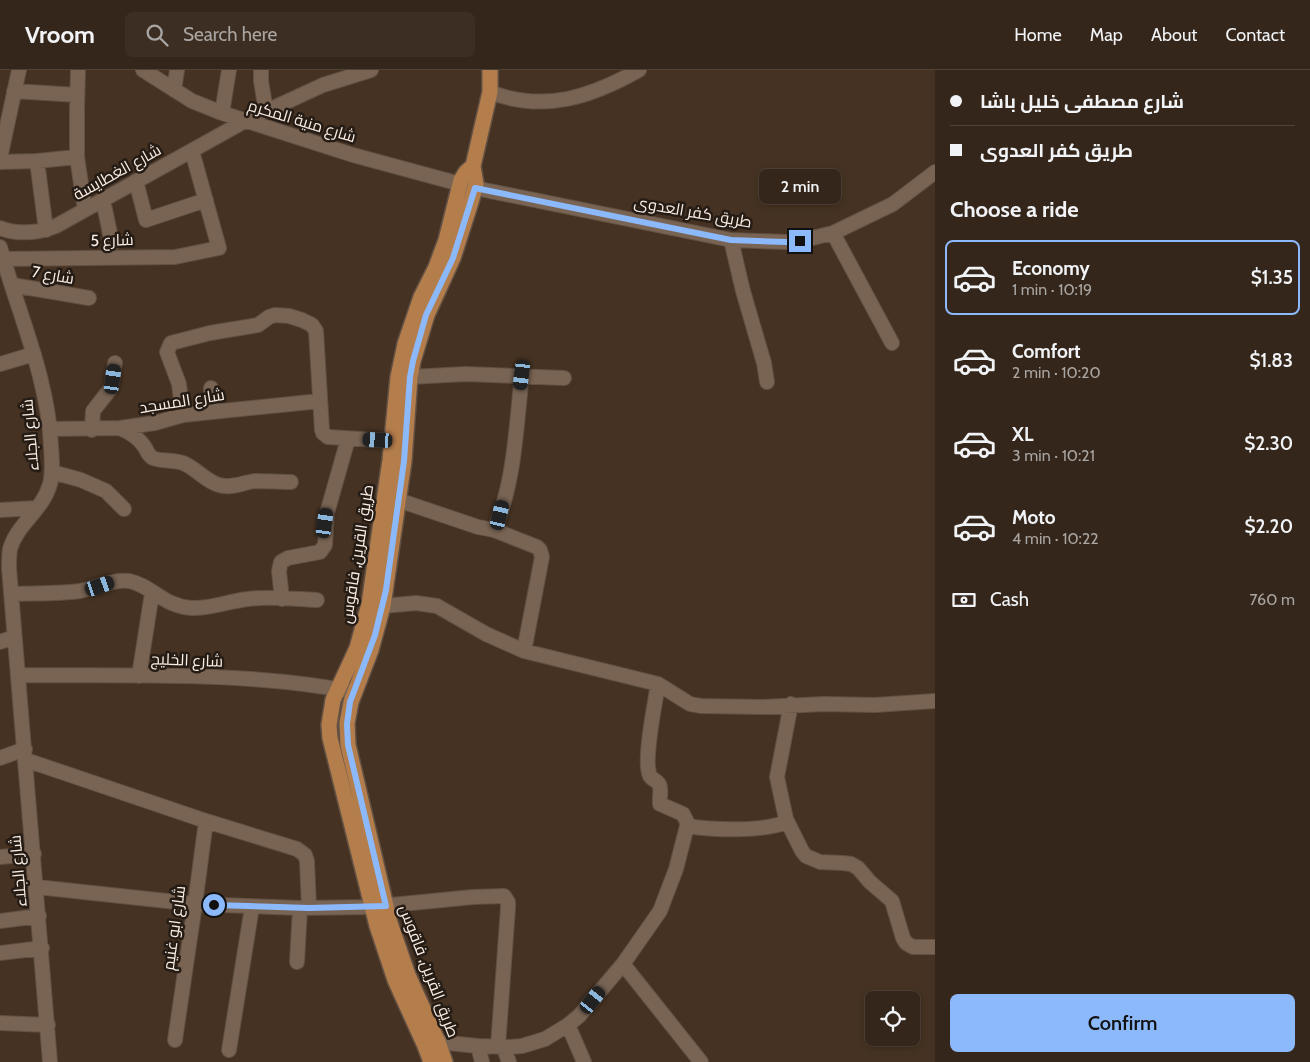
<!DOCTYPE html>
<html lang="en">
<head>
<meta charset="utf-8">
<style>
	:root { --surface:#34261a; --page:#3c2e23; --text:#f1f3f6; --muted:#a9a5a2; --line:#4e4339; --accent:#8cb9fc }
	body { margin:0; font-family:Cabin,Cairo,sans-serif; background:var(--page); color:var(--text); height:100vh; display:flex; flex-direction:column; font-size:19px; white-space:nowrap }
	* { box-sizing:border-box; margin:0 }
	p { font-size:16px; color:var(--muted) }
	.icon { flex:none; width:28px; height:28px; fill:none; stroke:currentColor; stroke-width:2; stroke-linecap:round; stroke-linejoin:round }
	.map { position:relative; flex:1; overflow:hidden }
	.details { display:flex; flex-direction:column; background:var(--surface); width:375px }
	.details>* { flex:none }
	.banner { display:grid; align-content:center; height:110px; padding:0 15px; background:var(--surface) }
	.tools { position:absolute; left:865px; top:921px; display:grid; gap:10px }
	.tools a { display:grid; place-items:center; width:55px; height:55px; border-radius:8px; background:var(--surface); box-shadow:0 2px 8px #0003,0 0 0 1px var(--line); font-size:25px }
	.end { position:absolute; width:22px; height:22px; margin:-11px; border:6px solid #8cb9fc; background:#111; box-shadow:0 0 0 2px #111 }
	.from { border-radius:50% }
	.bubble { position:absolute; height:35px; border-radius:8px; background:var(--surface); box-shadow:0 2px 8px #0003,0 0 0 1px var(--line); font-size:16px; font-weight:600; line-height:35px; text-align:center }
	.car { position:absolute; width:15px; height:30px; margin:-15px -8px; border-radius:6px; box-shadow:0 0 4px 1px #0007; background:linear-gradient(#222 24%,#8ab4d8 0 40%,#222 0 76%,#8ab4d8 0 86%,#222 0) }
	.banner b { display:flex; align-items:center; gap:18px; height:48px; font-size:19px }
	.banner b+b { border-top:1px solid var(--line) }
	.banner i { width:12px; height:12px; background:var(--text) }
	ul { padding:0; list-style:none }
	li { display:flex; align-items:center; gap:15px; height:75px; margin:0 10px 8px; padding:0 5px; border:2px solid transparent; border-radius:8px }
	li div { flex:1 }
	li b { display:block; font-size:19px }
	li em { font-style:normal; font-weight:600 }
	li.on { border-color:var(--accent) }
	li>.icon { width:45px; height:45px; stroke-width:1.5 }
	h2 { padding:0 15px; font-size:22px; line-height:60px }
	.pay { display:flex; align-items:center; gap:12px; height:55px; padding:0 15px; font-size:19px }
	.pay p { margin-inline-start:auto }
	.button { display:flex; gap:10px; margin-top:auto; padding:10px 15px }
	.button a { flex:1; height:58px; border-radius:8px; background:var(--accent); color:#111; font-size:20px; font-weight:600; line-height:58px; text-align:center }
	header { display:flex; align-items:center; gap:30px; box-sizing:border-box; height:70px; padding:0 25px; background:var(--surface); border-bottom:1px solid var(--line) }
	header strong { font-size:24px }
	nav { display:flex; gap:28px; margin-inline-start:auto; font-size:18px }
	.search { width:350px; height:45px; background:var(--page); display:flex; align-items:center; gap:12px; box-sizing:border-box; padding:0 18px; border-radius:8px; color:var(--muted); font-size:19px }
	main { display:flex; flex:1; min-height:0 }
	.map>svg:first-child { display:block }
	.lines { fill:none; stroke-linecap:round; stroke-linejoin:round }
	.minor-casing { stroke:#615043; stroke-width:16 }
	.major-casing { stroke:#615043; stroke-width:18 }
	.minor { stroke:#796453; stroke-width:14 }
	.major { stroke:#b47d4c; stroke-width:15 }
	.route { stroke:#8cb9fc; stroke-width:6 }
	.labels { text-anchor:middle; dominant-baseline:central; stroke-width:5; stroke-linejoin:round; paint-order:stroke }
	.street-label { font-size:16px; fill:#faede4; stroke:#251c15 }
</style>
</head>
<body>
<header>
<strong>Vroom</strong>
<div class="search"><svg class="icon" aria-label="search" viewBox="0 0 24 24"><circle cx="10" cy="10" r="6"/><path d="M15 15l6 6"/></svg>Search here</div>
<nav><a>Home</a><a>Map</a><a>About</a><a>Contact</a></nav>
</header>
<main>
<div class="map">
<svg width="935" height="992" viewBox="0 0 935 992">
	<rect width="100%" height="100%" fill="#453222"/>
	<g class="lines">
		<defs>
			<path id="minor" d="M78,0l-1,39v48l8,53
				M143,0l49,31 30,12 131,42 122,33 256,52 55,2 14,-1 33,-8 60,-29 42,-32
				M261,0v11l5,30
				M174,20l3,-20
				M14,21l63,4
				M490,22c54,21 101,5 149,-22
				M222,43l7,-43
				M0,88l19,-88
				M37,91l9,69
				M0,92l37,-1 40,-4
				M136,111l10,39 60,-20
				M103,130l9,43
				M0,158c19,7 38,5 56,-2l189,-105 78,-36 48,-15
				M833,163l59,110
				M731,170l12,51 21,72 3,19
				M0,177c18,66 48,130 51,199 1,13 2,26 -1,38 -7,26 -33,40 -40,65 -1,6 -1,13 -1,19l41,494
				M3,189l172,-2 44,-9 -27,-97
				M12,215l77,13
				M0,294l34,-10
				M410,307l56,-3 98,4
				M211,318l1,24
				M183,345l-4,-31 -12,-32 4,-9 39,-10 48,-8 11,-8 6,-2 14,1 13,4 10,5 4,6 6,99 1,3 5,4 64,4
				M120,358c9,4 18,9 24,18 3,4 4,10 9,12 5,3 21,2 30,5 13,5 22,18 36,22 13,4 24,-3 37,-4 12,0 24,1 35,1
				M50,359l70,-1 35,-5 28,-8 137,-14
				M92,360l1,-19 18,-23 4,-25
				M52,402l29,8 25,11 18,18
				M398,430l80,27 16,3 43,17 3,3 2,7 -18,94
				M0,440l37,-2
				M494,460c21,-48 22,-104 28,-155
				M11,524c23,-1 47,0 69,-3 16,-3 33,-12 49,-10 22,4 34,25 62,27 20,1 38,-7 57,-9 23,-3 46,0 69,1
				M282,529l-3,-28 2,-9 7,-4 32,-6 5,-7 2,-32 21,-74
				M372,535l11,1 33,-3 21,3 49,28 38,17 134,33 32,20 11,2 60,1 63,-3 51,1 60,-4
				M0,572l14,-5
				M18,605c111,1 228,-4 336,17
				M139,606l13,-83
				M791,634l-14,73 9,42 16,32 4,5 14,6 23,1 8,1 7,4 12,14 22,19 11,37 3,5 7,4h22
				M0,688l25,-9
				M26,690l180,61 91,28 8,6 2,6 2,47
				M687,756c27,4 74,6 100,-4
				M0,787l34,-3
				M37,817l158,17 105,4 71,-1 102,-10 31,-1 4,6v6l-10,138
				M0,851l39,-5
				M0,883l42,-5
				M297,892l3,-54
				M623,894l78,98
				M0,953l48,2
				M568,955l16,37
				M175,970l20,-136 11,-83
				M438,972l40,4 32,1 12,-1 23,-7 23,-14 11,-9 44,-52 37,-53 16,-42 11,-43v-4l-4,-8 -23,-10c-1,-6 2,-15 -1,-20 -3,-5 -9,-4 -10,-11 -5,-16 6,-70 9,-89
				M478,976l4,16
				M503,976l6,16
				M229,980l23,-143"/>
			<path id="major" d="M431,992l-6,-16 -30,-66 -18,-54 -47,-188 -1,-13 4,-25 24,-52 12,-44 21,-144 8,-83 7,-33 16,-47 15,-30 10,-27 15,-60 5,-8 7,-6
				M445,992l-7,-20 -30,-67 -18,-52 -42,-178 -1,-22 4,-21 20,-52 12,-44 21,-145 6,-84 3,-16 14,-46 26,-57 18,-56 5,-18 -3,-18 17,-74v-22"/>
		</defs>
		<!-- minor casing -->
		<use href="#minor" class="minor-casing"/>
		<!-- major casing -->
		<use href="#major" class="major-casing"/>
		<!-- minor -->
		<use href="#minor" class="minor"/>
		<!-- major -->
		<use href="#major" class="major"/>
	</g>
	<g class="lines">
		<!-- route -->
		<path class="route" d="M214,835l95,3 77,-2 -38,-161 -1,-21 3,-22 25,-67 11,-45 18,-129 6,-84 3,-16 13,-46 27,-57 22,-70 256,52 55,2 14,-1"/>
	</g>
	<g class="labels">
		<!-- street labels -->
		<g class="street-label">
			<text transform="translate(302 51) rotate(17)">شارع منية المكرم</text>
			<text transform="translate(117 102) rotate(-29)">شارع الغطايسة</text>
			<text transform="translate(693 142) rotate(10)">طريق كفر العدوى</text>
			<text transform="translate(112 170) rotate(-1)">شارع 5</text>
			<text transform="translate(53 205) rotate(10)">شارع 7</text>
			<text transform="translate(182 331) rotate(-9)">شارع المسجد</text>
			<text transform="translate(30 365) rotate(-95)">شارع الجلاء</text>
			<text transform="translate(357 484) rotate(-81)">طريق القرين, فاقوس</text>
			<text transform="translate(187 590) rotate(2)">شارع الخليج</text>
			<text transform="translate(18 801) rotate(-95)">شارع الجلاء</text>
			<text transform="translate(174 858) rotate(-82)">شارع ابو غنيم</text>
			<text transform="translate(429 901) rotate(69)">طريق القرين, فاقوس</text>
		</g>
	</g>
</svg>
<div class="tools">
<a><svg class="icon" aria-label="locate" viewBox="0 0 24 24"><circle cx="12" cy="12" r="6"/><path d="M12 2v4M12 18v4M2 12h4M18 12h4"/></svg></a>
</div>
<i class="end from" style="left:214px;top:835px"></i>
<i class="end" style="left:800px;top:171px"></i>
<div class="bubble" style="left:759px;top:99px;width:82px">2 min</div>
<i class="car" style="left:522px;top:305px;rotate:187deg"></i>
<i class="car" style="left:113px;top:309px;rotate:8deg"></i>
<i class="car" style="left:378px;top:370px;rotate:273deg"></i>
<i class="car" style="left:500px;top:445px;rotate:13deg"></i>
<i class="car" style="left:325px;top:453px;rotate:8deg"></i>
<i class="car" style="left:100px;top:516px;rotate:71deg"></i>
<i class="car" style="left:593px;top:930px;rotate:39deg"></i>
</div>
<section class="details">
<div class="banner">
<b><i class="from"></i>شارع مصطفى خليل باشا</b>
<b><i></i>طريق كفر العدوى</b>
</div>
<h2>Choose a ride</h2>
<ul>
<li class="on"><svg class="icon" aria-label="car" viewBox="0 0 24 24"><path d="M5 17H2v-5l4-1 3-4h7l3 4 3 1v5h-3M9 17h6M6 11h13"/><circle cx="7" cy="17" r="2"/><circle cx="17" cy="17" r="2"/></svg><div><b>Economy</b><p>1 min · 10:19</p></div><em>$1.35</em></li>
<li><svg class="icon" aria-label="car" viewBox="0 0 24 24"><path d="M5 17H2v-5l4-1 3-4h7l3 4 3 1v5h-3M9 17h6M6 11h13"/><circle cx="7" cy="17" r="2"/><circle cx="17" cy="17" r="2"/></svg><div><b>Comfort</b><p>2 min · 10:20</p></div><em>$1.83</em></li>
<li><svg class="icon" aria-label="car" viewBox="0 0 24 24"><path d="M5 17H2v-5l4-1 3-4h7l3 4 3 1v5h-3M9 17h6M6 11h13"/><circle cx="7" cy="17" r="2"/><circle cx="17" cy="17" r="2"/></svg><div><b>XL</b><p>3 min · 10:21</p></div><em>$2.30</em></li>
<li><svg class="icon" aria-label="car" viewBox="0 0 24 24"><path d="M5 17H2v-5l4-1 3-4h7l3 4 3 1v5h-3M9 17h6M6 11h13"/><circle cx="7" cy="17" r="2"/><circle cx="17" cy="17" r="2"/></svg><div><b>Moto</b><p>4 min · 10:22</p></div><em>$2.20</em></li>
</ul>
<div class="pay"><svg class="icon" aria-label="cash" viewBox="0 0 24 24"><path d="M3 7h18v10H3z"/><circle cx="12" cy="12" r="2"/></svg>Cash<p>760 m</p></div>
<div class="button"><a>Confirm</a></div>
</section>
</main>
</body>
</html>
